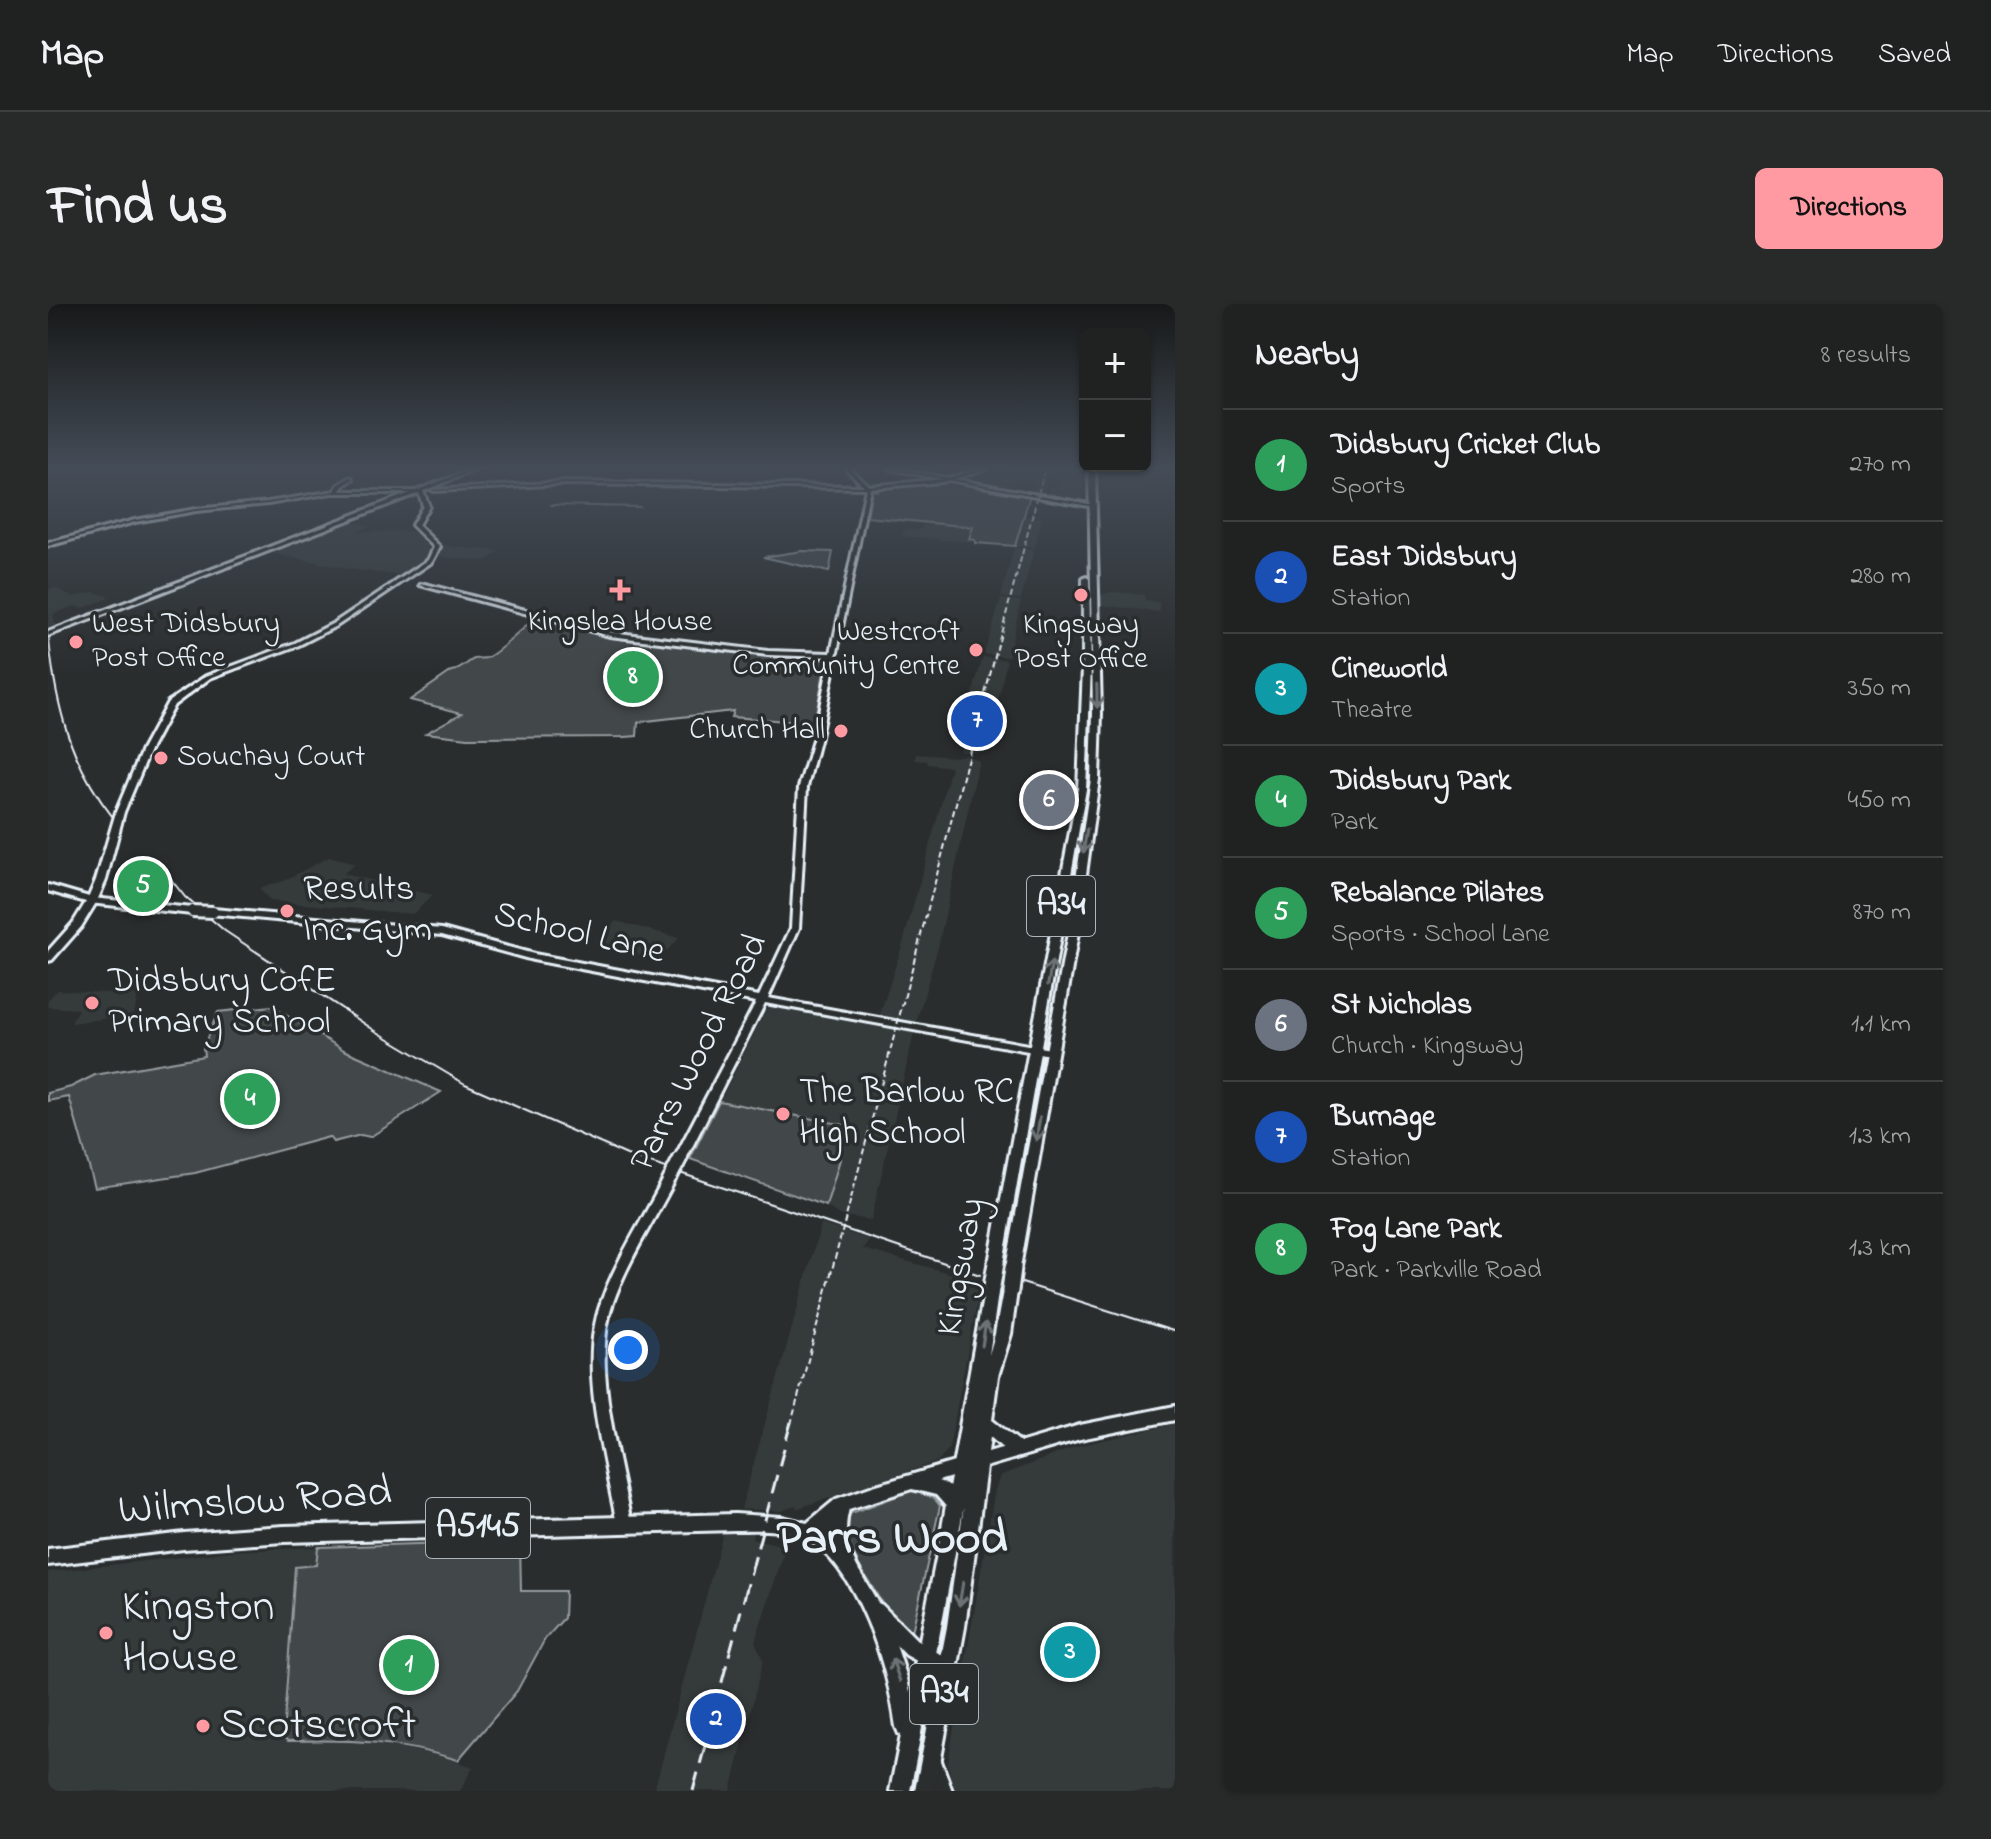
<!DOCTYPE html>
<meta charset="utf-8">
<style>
:root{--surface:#202222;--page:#282a2a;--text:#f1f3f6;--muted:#a2a4a5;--line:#3d3f40;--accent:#ff9aa2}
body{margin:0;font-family:"Indie Flower",sans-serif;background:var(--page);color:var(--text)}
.controls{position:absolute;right:24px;top:24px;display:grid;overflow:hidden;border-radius:12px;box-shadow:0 2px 6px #0004}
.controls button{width:72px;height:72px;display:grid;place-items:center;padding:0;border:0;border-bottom:2px solid var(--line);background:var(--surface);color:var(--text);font:40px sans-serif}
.you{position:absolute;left:580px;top:1046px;width:28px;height:28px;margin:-20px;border:6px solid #fff;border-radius:50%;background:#1a73e8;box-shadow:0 0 0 12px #1a73e833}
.badge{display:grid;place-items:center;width:52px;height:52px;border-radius:50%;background:var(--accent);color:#fff;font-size:26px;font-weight:700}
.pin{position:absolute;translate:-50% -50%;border:4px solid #fff;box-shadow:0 2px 8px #0006}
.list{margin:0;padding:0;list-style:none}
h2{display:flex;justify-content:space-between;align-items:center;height:104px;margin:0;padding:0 32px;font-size:34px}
h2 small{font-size:26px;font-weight:400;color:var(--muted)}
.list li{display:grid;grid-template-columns:52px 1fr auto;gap:24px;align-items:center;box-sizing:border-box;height:112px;padding:0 32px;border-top:2px solid var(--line)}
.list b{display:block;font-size:30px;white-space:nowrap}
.list p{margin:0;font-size:26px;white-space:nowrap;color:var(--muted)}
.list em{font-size:26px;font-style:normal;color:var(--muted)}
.map{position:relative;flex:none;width:1127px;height:1487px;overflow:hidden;border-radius:12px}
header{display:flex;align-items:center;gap:48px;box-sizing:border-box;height:112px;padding:0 40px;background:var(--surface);border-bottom:2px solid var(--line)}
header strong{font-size:38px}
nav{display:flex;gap:44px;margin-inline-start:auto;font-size:28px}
.intro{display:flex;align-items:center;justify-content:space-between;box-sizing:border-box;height:192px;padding:0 48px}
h1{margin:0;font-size:56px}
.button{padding:20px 36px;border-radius:12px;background:var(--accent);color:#111;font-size:28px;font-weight:700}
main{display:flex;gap:48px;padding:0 48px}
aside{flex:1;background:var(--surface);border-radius:12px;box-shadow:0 2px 6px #0004}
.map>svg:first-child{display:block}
.built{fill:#363a3b}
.green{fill:#424648;stroke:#959ca0;stroke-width:2}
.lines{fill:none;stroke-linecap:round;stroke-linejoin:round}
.stream{stroke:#989fa3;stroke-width:2}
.tertiary-casing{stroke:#e8f1f8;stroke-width:6}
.secondary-casing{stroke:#e8f1f8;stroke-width:6}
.primary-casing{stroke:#e8f1f8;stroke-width:6}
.trunk-casing{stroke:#e8f1f8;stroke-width:6}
.tertiary{fill:#2a2d2e;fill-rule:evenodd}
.secondary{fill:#2a2d2e;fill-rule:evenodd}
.primary{fill:#2a2d2e;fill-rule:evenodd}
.trunk{fill:#2a2d2e;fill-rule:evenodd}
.tram{stroke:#e8f1f8;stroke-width:2}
.rail-far1{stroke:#e8f1f8;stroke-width:2;stroke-dasharray:6 3;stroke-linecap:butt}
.rail{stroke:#e8f1f8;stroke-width:3;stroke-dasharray:19 9;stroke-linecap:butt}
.tertiary-bridge-far1-casing{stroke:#e8f1f8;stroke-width:16;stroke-linecap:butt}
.tertiary-bridge-casing{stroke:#e8f1f8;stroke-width:18;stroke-linecap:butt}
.trunk-bridge-casing{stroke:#e8f1f8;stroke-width:21;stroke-linecap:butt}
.tertiary-bridge-far1{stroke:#2a2d2e;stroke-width:10}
.tertiary-bridge{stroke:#2a2d2e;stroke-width:12}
.trunk-bridge{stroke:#2a2d2e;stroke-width:15}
.oneway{stroke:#6c7275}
.poi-dot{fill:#ff9aa2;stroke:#2a2d2e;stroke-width:3}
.labels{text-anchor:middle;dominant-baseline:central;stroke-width:7;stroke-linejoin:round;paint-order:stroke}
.far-poi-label{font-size:30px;fill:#e8f1f8;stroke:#2a2d2e}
.shield{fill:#2a2d2e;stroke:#afb6bb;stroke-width:2}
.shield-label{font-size:34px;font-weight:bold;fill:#e8f1f8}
.poi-label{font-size:36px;fill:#e8f1f8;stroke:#2a2d2e;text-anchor:start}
.street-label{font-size:36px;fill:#e8f1f8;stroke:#2a2d2e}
.near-street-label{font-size:44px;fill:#e8f1f8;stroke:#2a2d2e}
.near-poi-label{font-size:44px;fill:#e8f1f8;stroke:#2a2d2e;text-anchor:start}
.near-quarter-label{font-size:48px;font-weight:bold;fill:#e8f1f8;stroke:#2a2d2e}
</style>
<header>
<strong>Map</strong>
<nav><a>Map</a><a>Directions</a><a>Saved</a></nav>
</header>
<div class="intro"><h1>Find us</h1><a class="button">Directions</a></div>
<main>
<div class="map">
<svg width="1127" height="1487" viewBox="0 0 1127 1487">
<rect width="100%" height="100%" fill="#2a2d2e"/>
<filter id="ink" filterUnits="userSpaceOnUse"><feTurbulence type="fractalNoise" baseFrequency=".0125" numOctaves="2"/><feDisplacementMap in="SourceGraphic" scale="16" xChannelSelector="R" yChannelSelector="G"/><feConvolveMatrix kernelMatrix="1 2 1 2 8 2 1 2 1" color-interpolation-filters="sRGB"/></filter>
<g filter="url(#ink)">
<path class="built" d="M 958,164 L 1035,164 L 1034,198 L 1000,193 L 1002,183 L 1011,180 L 1011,175 L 1002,174 L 997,180 L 997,190 L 993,191 L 979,188 L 985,185 L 986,177 L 975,175 L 953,183 L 921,176 Z
M 975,213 L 994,213 L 987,244 L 854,232 L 858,225 L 873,226 L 876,218 L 971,226 Z
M 297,217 L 323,222 L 309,228 L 363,227 L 378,238 L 383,249 L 376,258 L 355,272 L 301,265 L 217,248 Z
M 394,241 L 407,243 L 451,247 L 438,257 L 392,253 Z
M 966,244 L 986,246 L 973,295 L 953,293 Z
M 7,284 L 26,293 L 45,288 L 63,293 L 35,304 L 26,302 L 5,310 L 8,323 L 0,324 L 0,286 Z
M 1064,288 L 1096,291 L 1097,297 L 1111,298 L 1112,308 L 1052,301 L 1052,291 Z
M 953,295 L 973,297 L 960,353 L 936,350 Z
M 935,353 L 959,356 L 950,397 L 923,394 Z
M 922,398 L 949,401 L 937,448 L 912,448 Z
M 868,450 L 906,453 L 917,451 L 931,457 L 890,643 L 868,719 L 831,713 L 855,639 L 903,463 L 880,460 L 879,457 L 867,456 Z
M 281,553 L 307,560 L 295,570 L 385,591 L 365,610 L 222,597 L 211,584 L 235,577 Z
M 568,617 L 631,634 L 610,656 L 546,638 Z
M 9,686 L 90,691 L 86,711 L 23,719 L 30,705 L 0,703 L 0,696 Z
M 719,704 L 730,704 L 866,729 L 823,916 L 791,911 L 778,902 L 643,855 Z
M 773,920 L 822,936 L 815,945 L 933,978 L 901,1144 L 891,1157 L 748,1205 L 749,1201 L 734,1207 L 693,1205 Z
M 1127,1120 L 1127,1487 L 906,1487 L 900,1459 L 947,1186 L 952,1172 L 1029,1142 Z
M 706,1226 L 704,1234 L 738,1243 L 707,1337 L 715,1356 L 683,1487 L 606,1487 L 675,1229 Z
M 270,1243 L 268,1261 L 247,1264 L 235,1433 L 335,1437 L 365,1442 L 425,1463 L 412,1487 L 0,1487 L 0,1268 L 185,1247 Z"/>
<path class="green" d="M 907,175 L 982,191 L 967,242 L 927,239 L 927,236 L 921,235 L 925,223 L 819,213 L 824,187 L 831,187 L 825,184 Z
M 754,247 L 785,248 L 781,268 L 715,253 Z
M 488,313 L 578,334 L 720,350 L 779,353 L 766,419 L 683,413 L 685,407 L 590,418 L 589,432 L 577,433 L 420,434 L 378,429 L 414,409 L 362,396 L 404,367 C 414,366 417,359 426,355 C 430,354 434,355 438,354 C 449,350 478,322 488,313 Z
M 223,702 L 296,746 L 393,788 L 322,833 L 313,831 L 285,838 L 281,833 L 147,869 L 47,884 L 21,793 L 0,797 L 0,789 L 23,783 L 47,771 L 156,752 L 155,743 L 170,708 Z
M 671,797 L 802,822 L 778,902 L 642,855 Z
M 865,1186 L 886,1194 L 892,1202 L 864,1328 L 837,1304 L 793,1232 L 798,1211 Z
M 472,1237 L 473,1287 L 517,1287 L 516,1314 L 497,1335 L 469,1387 L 410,1456 C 348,1437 305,1435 240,1437 L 235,1433 L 247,1263 L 268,1261 L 270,1243 Z"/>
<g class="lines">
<path class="stream" d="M 503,201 L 592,203"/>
<g class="tertiary-casing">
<path id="tertiary" d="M 797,164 L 801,164 L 821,182 L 895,175 L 842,165 L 840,164 L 900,174 L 940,164 L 906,175 L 990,191 L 988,192 L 901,176 L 893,178 L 822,184 L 772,433 L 759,483 L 751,624 L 720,694 L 1002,745 L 1007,748 L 1006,750 L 1002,751 L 717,699 L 639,853 L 637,856 L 629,856 L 627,853 L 708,698 L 485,656 L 394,631 L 162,610 L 161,608 L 162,606 L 165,605 L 394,625 L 486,650 L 711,692 L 743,624 L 751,483 L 766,433 L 782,353 L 720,351 L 562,332 L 372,281 L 377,280 L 562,328 L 720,347 L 783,349 L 818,184 L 517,180 L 386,187 L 384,186 L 517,178 L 816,182 Z
M 303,173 L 305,175 L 294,183 L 292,187 L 373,187 L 375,188 L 373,189 L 283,189 L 220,200 L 148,207 L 87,218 L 0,242 L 0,239 L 87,216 L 148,205 L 220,198 L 287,187 L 290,181 Z
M 992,191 L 1046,201 L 1048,202 L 1046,203 L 990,193 Z
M 44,594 L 144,604 L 148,607 L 144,610 L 41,599 L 40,597 Z
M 623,868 L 627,869 L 629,872 C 607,917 568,973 559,1021 C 549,1078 573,1162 583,1220 L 581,1225 L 576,1226 L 571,1225 L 569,1220 C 558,1162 535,1078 547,1021 C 556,973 595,917 617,872 L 619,869 Z"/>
</g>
<g class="secondary-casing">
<path id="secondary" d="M 427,164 L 432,164 L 375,187 L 381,202 L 370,221 L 392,243 L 384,258 L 290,321 L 251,341 L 162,374 L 126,401 L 102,446 L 76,508 L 58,576 L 49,597 L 44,600 L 41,599 L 39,597 L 48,576 L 68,508 L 94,446 L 120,398 L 158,372 L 247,339 L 286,319 L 380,256 L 386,243 L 364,221 L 375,202 L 371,189 L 2,331 L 0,332 L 0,328 Z
M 885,1452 L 892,1454 L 904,1487 L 884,1487 L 876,1461 L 878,1454 Z"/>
</g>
<g class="primary-casing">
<path id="primary" d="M 0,581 L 48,595 L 49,597 L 33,623 L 4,656 L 0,657 L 0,647 L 25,619 L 38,598 L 0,587 Z
M 1127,1102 L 1127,1116 L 1032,1135 L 890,1177 C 902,1180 911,1191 917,1202 L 914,1207 L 908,1209 L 902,1207 L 888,1191 L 864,1185 L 801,1205 C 790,1244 813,1267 830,1299 L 834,1301 L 872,1339 L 907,1358 L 910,1365 L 907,1372 L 900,1374 L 858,1351 L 848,1341 L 859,1374 L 868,1423 L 865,1430 L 858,1433 L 851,1430 L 848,1423 C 841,1366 810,1261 755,1233 C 735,1224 708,1226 687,1226 L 236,1238 L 136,1245 L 0,1261 L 0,1245 L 136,1229 L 236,1222 L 687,1210 L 734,1213 L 759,1219 L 788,1195 L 825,1182 L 1032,1121 Z"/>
</g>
<g class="trunk-casing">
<path id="trunk" d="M 1041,164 L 1047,164 L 1053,409 L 1051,475 L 1030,629 L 972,964 L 970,968 L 965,969 L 960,968 L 958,964 L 1020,629 L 1043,475 L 1045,409 Z
M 1038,273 L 1041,275 L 1043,363 L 1038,485 L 955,959 L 953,963 L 948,964 L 943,963 L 941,959 L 1030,485 L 1035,363 L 1035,275 Z
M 944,977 L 949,978 L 951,982 L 941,1051 L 947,1030 L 955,987 L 957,983 L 962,982 L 967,983 L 969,987 L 963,1030 L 950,1072 L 944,1116 L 976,1141 L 978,1146 L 976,1151 C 963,1155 952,1141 942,1133 L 917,1323 L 887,1487 L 867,1487 L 899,1323 L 916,1201 L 862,1487 L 842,1487 L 892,1235 L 937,982 L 939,978 Z"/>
</g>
<use href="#tertiary" class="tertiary"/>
<use href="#secondary" class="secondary"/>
<use href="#primary" class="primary"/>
<use href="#trunk" class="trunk"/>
<path class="tram" d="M 1,336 C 8,403 22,458 64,512
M 109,558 L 137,593 L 177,627 L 326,726 L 417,780 L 579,851 L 932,971
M 974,979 L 1125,1027"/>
<path class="rail-far1" d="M 743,1120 L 997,164"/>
<path class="rail" d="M 645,1487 L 743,1118"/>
<g class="tertiary-bridge-far1-casing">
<path id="tertiary-bridge-far1" d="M 144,607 L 165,608"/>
</g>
<g class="tertiary-bridge-casing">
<path id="tertiary-bridge" d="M 623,872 L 633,853"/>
</g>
<g class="trunk-bridge-casing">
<path id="trunk-bridge" d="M 944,982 L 948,959
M 962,987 L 965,964"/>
</g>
<use href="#tertiary-bridge-far1" class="tertiary-bridge-far1"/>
<use href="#tertiary-bridge" class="tertiary-bridge"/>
<use href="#trunk-bridge" class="trunk-bridge"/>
</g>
<defs><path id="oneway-shaft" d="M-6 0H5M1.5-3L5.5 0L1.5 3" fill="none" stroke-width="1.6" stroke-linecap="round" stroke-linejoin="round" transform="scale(2)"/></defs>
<g class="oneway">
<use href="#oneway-shaft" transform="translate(1049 392) rotate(89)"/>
<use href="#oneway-shaft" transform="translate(1037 537) rotate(99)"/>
<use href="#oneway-shaft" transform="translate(1002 669) rotate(-80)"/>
<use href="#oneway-shaft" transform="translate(990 825) rotate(99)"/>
<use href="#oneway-shaft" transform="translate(936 1030) rotate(-81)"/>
<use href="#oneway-shaft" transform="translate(913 1290) rotate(99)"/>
<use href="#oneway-shaft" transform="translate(848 1366) rotate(-109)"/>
</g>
</g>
<linearGradient id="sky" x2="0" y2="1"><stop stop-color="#171919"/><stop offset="0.44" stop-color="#444c57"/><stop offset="1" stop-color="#444c57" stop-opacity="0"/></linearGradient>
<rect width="1127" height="372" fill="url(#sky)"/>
<g class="poi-dot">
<path d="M568 274h8v8h8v8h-8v8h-8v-8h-8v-8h8z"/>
<circle cx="1033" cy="291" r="8"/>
<circle cx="28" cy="338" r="8"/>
<circle cx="928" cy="346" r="8"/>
<circle cx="793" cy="427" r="8"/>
<circle cx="113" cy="454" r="8"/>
<circle cx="239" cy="607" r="8"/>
<circle cx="44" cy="699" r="8"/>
<circle cx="735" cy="810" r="8"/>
<circle cx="58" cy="1329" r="8"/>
<circle cx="155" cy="1422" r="8"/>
</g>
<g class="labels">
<g class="far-poi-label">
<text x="572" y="319">Kingslea House</text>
<text x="44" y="321" text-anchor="start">West Didsbury<tspan x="44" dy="34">Post Office</tspan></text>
<text x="1033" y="322">Kingsway<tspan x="1033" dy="34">Post Office</tspan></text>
<text x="912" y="329" text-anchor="end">Westcroft<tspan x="912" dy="34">Community Centre</tspan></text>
<text x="777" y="427" text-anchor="end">Church Hall</text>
<text x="129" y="454" text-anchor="start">Souchay Court</text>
</g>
<g class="shield">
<rect x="979" y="572" width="68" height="60" rx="6"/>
<rect x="378" y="1194" width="104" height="60" rx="6"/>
<rect x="862" y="1360" width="68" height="60" rx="6"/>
</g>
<g class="shield-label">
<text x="1013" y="602">A34</text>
<text x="430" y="1224">A5145</text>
<text x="896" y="1390">A34</text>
</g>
<g class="poi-label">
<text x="255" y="586">Results<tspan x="255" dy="41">Inc. Gym</tspan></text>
<text x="60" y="678">Didsbury CofE<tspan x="60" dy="41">Primary School</tspan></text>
<text x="751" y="789">The Barlow RC<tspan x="751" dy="41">High School</tspan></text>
</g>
<g class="street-label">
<text transform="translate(531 630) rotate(13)">School Lane</text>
<text transform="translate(652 749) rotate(-63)">Parrs Wood Road</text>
<text transform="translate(914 963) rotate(-80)">Kingsway</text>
</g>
<g class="near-street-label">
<text transform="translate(207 1198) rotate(-4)">Wilmslow Road</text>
</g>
<g class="near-poi-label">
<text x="74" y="1304">Kingston<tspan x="74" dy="51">House</tspan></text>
<text x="171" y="1422">Scotscroft</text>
</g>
<g class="near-quarter-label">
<text x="844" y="1236">Parrs Wood</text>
</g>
</g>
</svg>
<div class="controls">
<button>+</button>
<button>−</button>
</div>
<div class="you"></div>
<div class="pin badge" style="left:361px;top:1361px;background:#2e9e5b">1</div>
<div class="pin badge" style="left:668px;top:1415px;background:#1a4fb4">2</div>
<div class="pin badge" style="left:1022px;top:1348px;background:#0f9aa8">3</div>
<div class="pin badge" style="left:202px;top:795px;background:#2e9e5b">4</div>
<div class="pin badge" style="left:95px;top:582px;background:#2e9e5b">5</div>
<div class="pin badge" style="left:1001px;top:496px;background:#6b7280">6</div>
<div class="pin badge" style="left:929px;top:417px;background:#1a4fb4">7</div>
<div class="pin badge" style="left:585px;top:373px;background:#2e9e5b">8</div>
</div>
<aside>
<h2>Nearby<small>8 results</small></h2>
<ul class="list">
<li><span class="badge" style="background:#2e9e5b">1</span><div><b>Didsbury Cricket Club</b><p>Sports</p></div><em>270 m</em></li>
<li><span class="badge" style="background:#1a4fb4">2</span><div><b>East Didsbury</b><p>Station</p></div><em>280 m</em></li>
<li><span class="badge" style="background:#0f9aa8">3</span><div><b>Cineworld</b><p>Theatre</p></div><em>350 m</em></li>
<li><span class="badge" style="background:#2e9e5b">4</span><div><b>Didsbury Park</b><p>Park</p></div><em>450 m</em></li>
<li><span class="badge" style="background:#2e9e5b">5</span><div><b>Rebalance Pilates</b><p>Sports · School Lane</p></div><em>870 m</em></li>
<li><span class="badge" style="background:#6b7280">6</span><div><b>St Nicholas</b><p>Church · Kingsway</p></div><em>1.1 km</em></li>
<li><span class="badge" style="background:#1a4fb4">7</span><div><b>Burnage</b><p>Station</p></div><em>1.3 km</em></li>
<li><span class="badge" style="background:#2e9e5b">8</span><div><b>Fog Lane Park</b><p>Park · Parkville Road</p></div><em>1.3 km</em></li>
</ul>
</aside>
</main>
